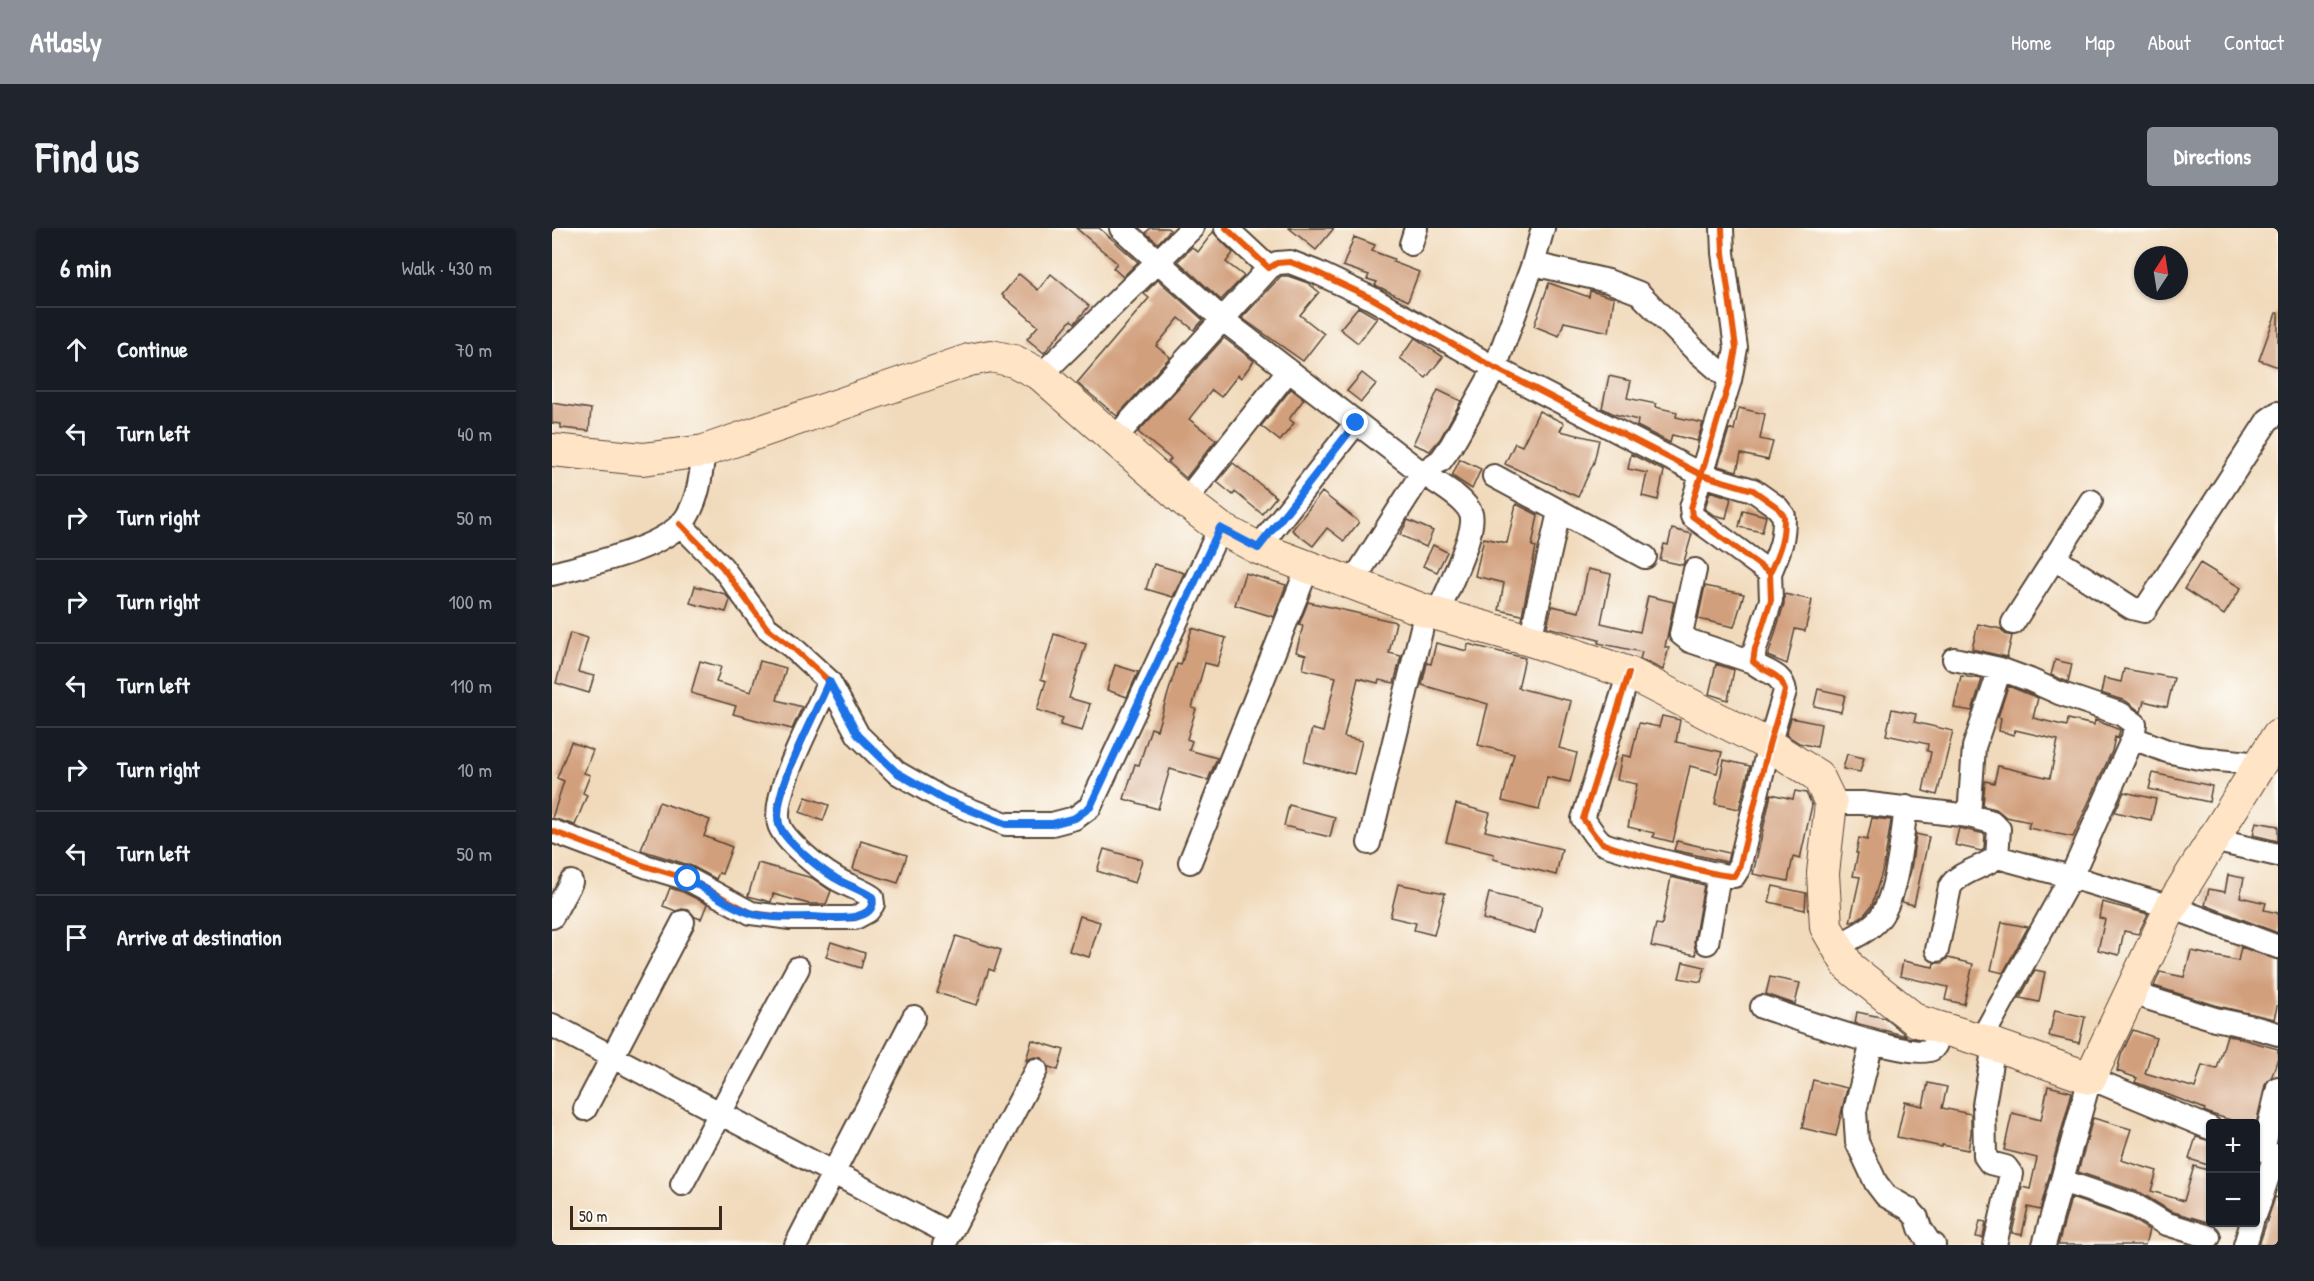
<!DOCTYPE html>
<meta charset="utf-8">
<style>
:root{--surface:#171b24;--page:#20242c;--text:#f1f3f6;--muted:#9ea1a6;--line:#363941;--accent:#8c9099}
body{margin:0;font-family:"Patrick Hand",sans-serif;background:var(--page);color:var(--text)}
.controls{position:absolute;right:18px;bottom:18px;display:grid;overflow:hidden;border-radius:6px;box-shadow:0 2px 4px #0004}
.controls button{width:54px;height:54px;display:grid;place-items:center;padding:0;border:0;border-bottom:2px solid var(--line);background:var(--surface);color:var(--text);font:30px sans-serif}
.compass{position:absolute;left:1582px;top:18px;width:54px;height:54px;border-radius:50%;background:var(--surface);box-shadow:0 2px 4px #0004;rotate:12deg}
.scale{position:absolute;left:18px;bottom:15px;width:152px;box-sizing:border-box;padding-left:6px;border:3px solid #3b2a1e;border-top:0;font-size:16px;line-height:21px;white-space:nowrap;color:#3b2a1e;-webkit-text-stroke:4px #fdfcf7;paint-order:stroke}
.stop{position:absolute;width:18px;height:18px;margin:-14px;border:4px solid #1a73e8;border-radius:50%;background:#fff}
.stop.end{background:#1a73e8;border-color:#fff;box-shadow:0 2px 6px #0008}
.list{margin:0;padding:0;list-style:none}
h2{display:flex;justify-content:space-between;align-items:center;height:78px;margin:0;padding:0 24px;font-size:26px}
h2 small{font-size:20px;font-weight:400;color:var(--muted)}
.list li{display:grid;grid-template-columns:39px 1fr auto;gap:18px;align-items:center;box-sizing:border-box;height:84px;padding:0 24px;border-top:2px solid var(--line)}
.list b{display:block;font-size:22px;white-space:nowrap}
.list em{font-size:20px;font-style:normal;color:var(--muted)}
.icon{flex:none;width:33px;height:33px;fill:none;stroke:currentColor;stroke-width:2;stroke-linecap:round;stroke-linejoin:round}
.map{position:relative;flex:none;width:1726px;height:1017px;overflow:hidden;border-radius:6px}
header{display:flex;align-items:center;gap:36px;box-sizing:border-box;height:84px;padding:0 30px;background:var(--accent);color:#fff}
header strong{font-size:28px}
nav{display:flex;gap:33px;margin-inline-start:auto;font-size:21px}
.intro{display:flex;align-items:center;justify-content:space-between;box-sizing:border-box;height:144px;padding:0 36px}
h1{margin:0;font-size:42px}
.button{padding:15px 27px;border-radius:6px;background:var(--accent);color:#fff;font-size:21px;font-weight:700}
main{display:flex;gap:36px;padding:0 36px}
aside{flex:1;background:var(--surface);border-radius:6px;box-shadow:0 2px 4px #0004}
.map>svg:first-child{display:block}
.building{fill:#d19f7c}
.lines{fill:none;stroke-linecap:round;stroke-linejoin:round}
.minor-casing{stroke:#564436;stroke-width:26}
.secondary-casing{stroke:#564436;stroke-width:34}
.minor{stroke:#fff;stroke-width:22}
.secondary{stroke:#ffe4c6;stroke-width:32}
.cycleway-casing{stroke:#fdfcf7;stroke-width:10}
.cycleway{stroke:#e8590c;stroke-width:6}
.route{stroke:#1a73e8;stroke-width:8}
</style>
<header>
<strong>Atlasly</strong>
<nav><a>Home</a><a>Map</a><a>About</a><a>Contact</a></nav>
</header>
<div class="intro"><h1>Find us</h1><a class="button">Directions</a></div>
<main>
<aside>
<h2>6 min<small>Walk · 430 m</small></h2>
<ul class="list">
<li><svg class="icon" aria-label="ahead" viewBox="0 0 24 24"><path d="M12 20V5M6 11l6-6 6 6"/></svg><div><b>Continue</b></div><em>70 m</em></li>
<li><svg class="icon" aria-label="left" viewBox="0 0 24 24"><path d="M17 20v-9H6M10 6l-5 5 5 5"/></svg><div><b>Turn left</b></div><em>40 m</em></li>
<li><svg class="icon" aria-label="right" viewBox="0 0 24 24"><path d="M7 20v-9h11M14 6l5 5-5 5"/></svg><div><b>Turn right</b></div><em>50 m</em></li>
<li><svg class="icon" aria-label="right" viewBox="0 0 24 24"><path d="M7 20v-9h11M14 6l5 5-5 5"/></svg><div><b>Turn right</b></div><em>100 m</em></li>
<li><svg class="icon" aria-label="left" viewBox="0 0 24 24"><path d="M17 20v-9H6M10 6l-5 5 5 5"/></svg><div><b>Turn left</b></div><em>110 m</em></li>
<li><svg class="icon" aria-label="right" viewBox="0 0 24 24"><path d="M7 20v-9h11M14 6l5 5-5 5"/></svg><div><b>Turn right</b></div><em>10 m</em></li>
<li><svg class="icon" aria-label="left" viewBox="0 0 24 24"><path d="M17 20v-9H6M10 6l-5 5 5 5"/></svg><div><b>Turn left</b></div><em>50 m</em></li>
<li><svg class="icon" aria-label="arrive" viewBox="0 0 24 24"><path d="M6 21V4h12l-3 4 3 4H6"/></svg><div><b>Arrive at destination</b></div></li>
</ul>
</aside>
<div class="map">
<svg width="1726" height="1017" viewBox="0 0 1726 1017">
<rect width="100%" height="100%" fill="#fdfcf7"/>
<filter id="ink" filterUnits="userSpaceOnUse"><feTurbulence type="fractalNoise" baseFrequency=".0167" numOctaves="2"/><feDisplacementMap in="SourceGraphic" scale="12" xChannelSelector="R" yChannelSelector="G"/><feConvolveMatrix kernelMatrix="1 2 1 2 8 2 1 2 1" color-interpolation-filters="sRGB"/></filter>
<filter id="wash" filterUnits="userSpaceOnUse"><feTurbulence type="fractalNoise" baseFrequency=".008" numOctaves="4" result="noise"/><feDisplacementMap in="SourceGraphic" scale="24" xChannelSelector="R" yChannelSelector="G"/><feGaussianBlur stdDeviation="1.35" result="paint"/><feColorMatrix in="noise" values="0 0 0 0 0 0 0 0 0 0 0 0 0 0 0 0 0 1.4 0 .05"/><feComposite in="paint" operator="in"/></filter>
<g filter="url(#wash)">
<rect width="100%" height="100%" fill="#f1dabb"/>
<g id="blocks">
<path class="building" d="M 524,0 L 547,0 L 586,34 L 571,49 L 561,40 L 565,35 Z
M 598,0 L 615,0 L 618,2 L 606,15 L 594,5 Z
M 737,0 L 782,0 L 764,22 Z
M 661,4 L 681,25 L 674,34 L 692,48 L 669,72 L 626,33 L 640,19 L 646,24 Z
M 802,9 L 823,17 L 820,23 L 842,31 L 841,34 L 867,44 L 856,73 L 823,57 L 825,54 L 815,51 L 817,47 L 791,38 Z
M 467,46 L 486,62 L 499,46 L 537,78 L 523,95 L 519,92 L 492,125 L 475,111 L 486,98 L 450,67 Z
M 729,48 L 736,48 L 756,55 L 767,64 L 748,87 L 772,106 L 751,133 L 690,90 Z
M 606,52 L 651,92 L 642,102 L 627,90 L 604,118 L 618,129 L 565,188 L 525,155 L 597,70 L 592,66 Z
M 997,55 L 1037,69 L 1038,63 L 1062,70 L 1057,104 L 1012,94 L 1007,108 L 982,98 Z
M 806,79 L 825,90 L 806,115 L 788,101 Z
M 1724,85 L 1726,85 L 1726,139 L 1707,132 Z
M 672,110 L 702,133 L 689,150 L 686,147 L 669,169 L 660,162 L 637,191 L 664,212 L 634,250 L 616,234 L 619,231 L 586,204 Z
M 863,110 L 891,129 L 874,150 L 848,130 Z
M 810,145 L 824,156 L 809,174 L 795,163 Z
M 1057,148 L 1079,153 L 1075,170 L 1104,176 L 1103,179 L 1125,184 L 1124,189 L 1151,195 L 1145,213 L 1120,207 L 1118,215 L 1085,198 L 1086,192 L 1062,186 L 1050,180 Z
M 739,161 L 752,171 L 737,191 L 742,195 L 728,213 L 709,198 Z
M 886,162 L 909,173 L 888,211 L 878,223 L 861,216 Z
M 0,175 L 39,181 L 37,203 L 9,200 L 9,196 L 0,195 Z
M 1187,180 L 1213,186 L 1208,211 L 1221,214 L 1216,232 L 1189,226 L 1185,243 L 1166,238 L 1177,201 L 1182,202 Z
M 987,183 L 1012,195 L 1008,203 L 1047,212 L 1042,234 L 1026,269 L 953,236 L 963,215 L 970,218 Z
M 1079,226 L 1112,243 L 1106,272 L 1090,268 L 1095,245 L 1076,241 Z
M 908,231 L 929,241 L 920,261 L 900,248 Z
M 681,235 L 724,269 L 710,286 L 683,264 L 681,267 L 665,254 Z
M 1158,263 L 1179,270 L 1174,290 L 1162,287 L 1153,281 Z
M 770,264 L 807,294 L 792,313 L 775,300 L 761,318 L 740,302 Z
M 964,276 L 986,287 L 980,318 L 984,319 L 970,387 L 947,382 L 952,355 L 923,348 L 932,310 L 955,315 Z
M 1191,282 L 1214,288 L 1210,304 L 1187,299 Z
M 856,292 L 881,303 L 874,319 L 848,307 Z
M 1120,301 L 1140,306 L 1131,337 L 1108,332 L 1112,316 L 1116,317 Z
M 881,317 L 895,324 L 885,344 L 871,338 Z
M 1648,335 L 1689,360 L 1672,387 L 1632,361 Z
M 602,336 L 632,345 L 621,369 L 594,361 Z
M 1036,341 L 1059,346 L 1049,395 L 1088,404 L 1096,368 L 1122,374 L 1113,419 L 1117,419 L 1111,442 L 1088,431 L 1090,424 L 1046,415 L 1047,412 L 995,399 L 1000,378 L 1027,384 Z
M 693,345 L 734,357 L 722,389 L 683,377 Z
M 143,358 L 173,366 L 178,372 L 174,384 L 138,375 Z
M 1153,358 L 1192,366 L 1182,399 L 1146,391 Z
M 1232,366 L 1260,372 L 1253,403 L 1243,401 L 1235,436 L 1216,428 L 1232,376 Z
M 756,374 L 844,394 L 837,425 L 849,428 L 842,455 L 827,452 L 826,455 L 806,450 L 792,509 L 810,513 L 802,546 L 752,534 L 760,501 L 771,504 L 784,449 L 751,441 L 754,427 L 744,424 L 751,398 L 747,397 Z
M 1426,396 L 1449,401 L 1453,406 L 1460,408 L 1455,429 L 1420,421 Z
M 640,400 L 674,410 L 665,438 L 653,435 L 640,480 L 644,481 L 635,511 L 640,513 L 637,522 L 665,530 L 656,552 L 618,541 L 606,581 L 572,571 L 583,536 L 587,537 L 599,500 L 605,502 L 625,436 L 629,437 Z
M 18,405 L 36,410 L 26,444 L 42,448 L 37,465 L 4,455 Z
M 502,406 L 534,416 L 517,470 L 538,476 L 530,503 L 508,497 L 511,490 L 485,482 L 494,453 L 489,451 Z
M 884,415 L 915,423 L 916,416 L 973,430 L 966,460 L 1019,473 L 1007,520 L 1025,525 L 1018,554 L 995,549 L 987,582 L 950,573 L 962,526 L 926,517 L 936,476 L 870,457 L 875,435 L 879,436 Z
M 1503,432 L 1520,436 L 1516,454 L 1499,447 Z
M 148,433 L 169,439 L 164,454 L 199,464 L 208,433 L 234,440 L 225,472 L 250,479 L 240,501 L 181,486 L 184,478 L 139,465 Z
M 1164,436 L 1182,442 L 1176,472 L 1157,466 Z
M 563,437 L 586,444 L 575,469 L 555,462 Z
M 1572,441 L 1622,450 L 1615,479 L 1592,473 L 1589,484 L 1574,473 L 1549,465 L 1552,450 L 1569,454 Z
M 1409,448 L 1430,451 L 1420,483 L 1402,480 Z
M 1456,458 L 1486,470 L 1481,490 L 1515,498 L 1516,491 L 1542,497 L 1543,492 L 1568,502 L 1566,510 L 1563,509 L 1560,523 L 1521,609 L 1476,600 L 1478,594 L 1454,589 L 1444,581 L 1431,578 L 1433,553 L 1442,555 L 1446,538 L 1498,550 L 1506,512 L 1463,502 L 1462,507 L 1447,503 L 1449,490 L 1446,489 Z
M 1266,461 L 1293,467 L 1289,484 L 1262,478 Z
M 1340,481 L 1364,486 L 1362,494 L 1401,503 L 1385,567 L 1371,563 L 1379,524 L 1375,523 L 1376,516 L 1334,507 Z
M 1110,488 L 1128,492 L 1124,514 L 1170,524 L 1165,545 L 1138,538 L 1121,614 L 1101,609 L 1102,605 L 1076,599 L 1085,556 L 1065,552 L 1070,527 L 1079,529 L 1087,495 L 1107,499 Z
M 1239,490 L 1269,496 L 1265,519 L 1247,515 L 1234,507 Z
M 19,514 L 41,522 L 32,545 L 38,547 L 31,565 L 35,567 L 23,597 L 0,590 L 12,553 L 5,550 Z
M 1295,526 L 1312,530 L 1308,544 L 1291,541 Z
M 1172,532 L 1198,538 L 1187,581 L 1163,576 Z
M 1601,545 L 1660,558 L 1657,574 L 1597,561 Z
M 1243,563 L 1254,565 L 1260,577 L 1248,631 L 1241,629 L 1236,653 L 1201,646 L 1219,566 L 1241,571 Z
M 1572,564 L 1604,571 L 1599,592 L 1563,584 Z
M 254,569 L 277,577 L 271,593 L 248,584 Z
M 107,574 L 158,592 L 152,608 L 180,619 L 170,646 L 167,645 L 164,651 L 140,638 L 89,622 Z
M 904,576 L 938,585 L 933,603 L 1010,621 L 1004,647 L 941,631 L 942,626 L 894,614 Z
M 737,577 L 783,589 L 778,609 L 732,598 Z
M 1320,590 L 1339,592 L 1332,637 L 1320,677 L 1312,687 L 1301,694 L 1298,694 L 1308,649 L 1301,648 L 1306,625 L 1304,625 L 1307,610 L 1315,612 Z
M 1704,594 L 1726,598 L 1726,613 L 1701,607 Z
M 1407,600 L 1433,606 L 1432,621 L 1429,623 L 1403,617 Z
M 1364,606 L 1377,609 L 1362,677 L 1350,674 L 1359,642 Z
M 309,613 L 355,627 L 346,655 L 301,641 Z
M 1125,613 L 1177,625 L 1175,634 L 1122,622 Z
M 552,621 L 590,632 L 583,655 L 545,643 Z
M 206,635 L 260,650 L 279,663 L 274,676 L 257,676 L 221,666 L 219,674 L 196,668 Z
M 1676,647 L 1692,650 L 1688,669 L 1714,675 L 1712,682 L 1726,685 L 1726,705 L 1653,677 L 1657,661 L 1673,664 Z
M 1119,649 L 1152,657 L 1142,713 L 1144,727 L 1099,718 L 1104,696 L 1110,697 Z
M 846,656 L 893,665 L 882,707 L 862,702 L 864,695 L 838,689 Z
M 1221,658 L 1254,665 L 1253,682 L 1217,674 Z
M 118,660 L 131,664 L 155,676 L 149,691 L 143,689 L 137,682 L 130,681 L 124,683 L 111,678 Z
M 937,665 L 990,678 L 983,705 L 931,691 Z
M 1550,674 L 1596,686 L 1586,706 L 1572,703 L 1567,727 L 1546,722 L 1553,691 L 1547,690 Z
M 528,688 L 548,694 L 537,729 L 517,723 Z
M 1450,694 L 1476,699 L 1451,745 L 1439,742 Z
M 404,708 L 449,722 L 442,743 L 437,741 L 425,777 L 385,765 Z
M 279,714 L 313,725 L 309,740 L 274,729 Z
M 1689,719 L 1726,732 L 1726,775 L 1722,791 L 1666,778 L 1602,758 L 1608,744 L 1632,749 L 1639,723 L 1686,733 Z
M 1396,730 L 1421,736 L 1412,776 L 1393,772 L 1396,759 L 1348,748 L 1351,733 L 1381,739 L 1382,735 L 1390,735 Z
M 1131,734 L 1153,739 L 1149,754 L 1127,750 Z
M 1483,742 L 1493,744 L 1487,774 L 1468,770 Z
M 1218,749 L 1248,755 L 1243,776 L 1214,766 Z
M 1503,782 L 1533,789 L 1527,815 L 1497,808 Z
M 1305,784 L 1333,790 L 1355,808 L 1303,795 Z
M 1581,802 L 1604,810 L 1593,845 L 1643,860 L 1650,837 L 1665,841 L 1675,807 L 1726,821 L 1726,830 L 1720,848 L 1713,857 L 1704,896 L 1692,896 L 1659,886 L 1652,883 L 1653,881 L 1583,854 L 1585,850 L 1565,843 L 1569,827 Z
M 480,812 L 512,822 L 506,842 L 497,839 L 490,830 L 483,829 L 474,832 Z
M 1261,852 L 1295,860 L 1284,908 L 1250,900 Z
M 1376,855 L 1395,859 L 1390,880 L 1419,886 L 1419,905 L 1416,922 L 1390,917 L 1390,919 L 1345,909 L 1353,874 L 1371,878 Z
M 1496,858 L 1520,864 L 1488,982 L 1476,979 L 1470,1007 L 1460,1005 L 1470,959 L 1478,961 L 1485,930 L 1452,922 L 1460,885 L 1489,892 Z
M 1541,890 L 1579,901 L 1569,932 L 1605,943 L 1599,963 L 1632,973 L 1642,938 L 1659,943 L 1659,995 L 1618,983 L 1589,965 L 1526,944 Z
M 1644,909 L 1659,913 L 1659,927 L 1656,937 L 1637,931 Z
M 1723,969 L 1726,970 L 1726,1017 L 1707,1017 Z
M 1519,970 L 1578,990 L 1597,1002 L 1593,1017 L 1506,1017 Z
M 1428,993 L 1434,994 L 1431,1010 L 1424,1009 Z"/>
</g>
</g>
<g filter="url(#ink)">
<use href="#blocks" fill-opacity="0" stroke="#564436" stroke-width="1.5"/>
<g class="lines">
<g class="minor-casing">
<path id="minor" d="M 569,0 L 670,91 L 870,245 C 883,254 914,270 919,286 C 925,302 893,368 885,386
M 674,0 L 717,40 L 725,35 L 738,34 L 764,44 L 819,70 L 943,140 L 1150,247 L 1201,262 L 1225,279 L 1232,288 C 1232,314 1228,321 1218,345
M 859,16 L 864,0
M 981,36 L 1056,53 L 1087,65 L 1142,121 L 1178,152
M 489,147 L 640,0
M 561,212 L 717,40
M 942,248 L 1093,329
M 633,273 L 736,143
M 706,320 L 804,195
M 1502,330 L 1580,380 L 1592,383 L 1716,192 L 1726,185
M 1143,342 L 1129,406 L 1138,413 L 1201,434
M 0,346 C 36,336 113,321 134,290 C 147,270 149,246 152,223
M 800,355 L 870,245 L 889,232 L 899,218 L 943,140 L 981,36 L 991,0
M 1461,395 L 1539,273
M 978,412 L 1007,284
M 1402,431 L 1448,441 L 1478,452 L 1507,465 L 1569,486 L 1583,496 L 1581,510 L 1519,649 L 1429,812
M 1077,445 L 1031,591 C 1037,598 1044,612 1052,616 C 1067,622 1171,650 1182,648 L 1187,640 L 1217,517 L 1233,463 C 1230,444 1212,445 1201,434 L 1203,421 L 1219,372 L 1218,345 L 1140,288 L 1139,280 L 1178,152 L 1184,120 L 1171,25 L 1170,0
M 277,453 L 306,507 L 344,544 L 391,571 L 454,596 L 500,596 L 523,590 L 538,579 L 668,300
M 1581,510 L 1615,523 L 1647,530 L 1708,536
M 1279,575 L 1310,575 L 1417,588
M 0,603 L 96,639 L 136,651 L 199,685 L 238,690 L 303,690 L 316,683 L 321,676 L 320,669 C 308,661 294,657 283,650 C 268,641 231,612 227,596 C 219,563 264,486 277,453 L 239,418 L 215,400 L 170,339 L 128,296
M 1661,612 L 1726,627
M 817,615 L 874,383
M 1445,629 L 1447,601 L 1440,594 L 1417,588 L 1422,519 L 1448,441
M 638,634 L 756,339
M 0,689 L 19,654
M 1155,715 L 1167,647
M 1285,718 C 1298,711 1315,704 1325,693 C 1345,673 1350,608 1354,579
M 1385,722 L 1398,659 C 1406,644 1431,640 1445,629 L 1519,649 L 1619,679 L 1726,719
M 1579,765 L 1663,791 L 1701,799 L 1726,806
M 1210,779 C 1235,787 1362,833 1380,821 C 1386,817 1386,806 1387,799
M 0,797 L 398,1006
M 1320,814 L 1303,883 L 1305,914 L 1324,955 L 1334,968 L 1357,981 L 1365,990 L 1368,1000 L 1377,1014 L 1382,1017
M 1442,817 L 1432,877 L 1433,928 L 1438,935 L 1454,939 L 1459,946 L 1443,1017
M 33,881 L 131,694
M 1711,922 L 1726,860
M 1510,953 L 1584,978 L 1612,995 L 1657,1009
M 130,956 L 246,740
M 1704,985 L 1723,927
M 244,1017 L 362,789
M 392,1017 L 484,842
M 1492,1017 L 1538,850 L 1658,900
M 1693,1017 L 1700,994"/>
</g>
<g class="secondary-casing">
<path id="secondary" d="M 0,222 L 91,231 L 152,223 L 417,132 L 439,128 L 462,133 L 489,147 L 633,273 L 668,300 L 706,320 L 874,383 L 978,412 L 1077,445 L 1217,517 L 1266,548 L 1279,575 L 1271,645 L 1274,699 L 1297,739 L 1365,793 L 1429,812 L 1538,850 L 1619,679 L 1726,507"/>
</g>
<use href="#minor" class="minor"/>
<use href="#secondary" class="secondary"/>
<g class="cycleway-casing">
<path id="cycleway" d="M 674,0 L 717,40 L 725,35 L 738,34 L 764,44 L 819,70 L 943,140 L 1150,247 L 1201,262 L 1225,279 L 1232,288 C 1232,314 1228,321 1218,345
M 1077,445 L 1031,591 C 1037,598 1044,612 1052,616 C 1067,622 1171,650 1182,648 L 1187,640 L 1217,517 L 1233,463 C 1230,444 1212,445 1201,434 L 1203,421 L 1219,372 L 1218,345 L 1140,288 L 1139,280 L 1178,152 L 1184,120 L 1171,25 L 1170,0
M 0,603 L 96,639 L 136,651 L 199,685 L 238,690 L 303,690 L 316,683 L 321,676 L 320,669 C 308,661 294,657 283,650 C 268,641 231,612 227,596 C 219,563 264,486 277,453 L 239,418 L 215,400 L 170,339 L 128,296"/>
</g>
<use href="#cycleway" class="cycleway"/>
</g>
</g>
<g class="lines" filter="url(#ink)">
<path class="route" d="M 136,651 C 156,662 176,678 198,685 C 216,691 240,689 259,689 C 273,689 327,697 320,669 C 308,661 294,657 283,650 C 268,641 231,612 227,596 C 219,563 264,486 277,453 L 306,507 L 344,544 L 391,571 L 454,596 L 500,596 L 523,590 L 538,579 L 668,300 L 706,320 L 804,195"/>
</g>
</svg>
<div class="controls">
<button>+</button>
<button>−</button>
</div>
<svg class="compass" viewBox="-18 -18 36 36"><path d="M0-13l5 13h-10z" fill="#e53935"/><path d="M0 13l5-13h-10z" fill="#9ea1a6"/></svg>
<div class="scale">50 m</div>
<div class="stop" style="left:136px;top:651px"></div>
<div class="stop end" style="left:804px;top:195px"></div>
</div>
</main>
